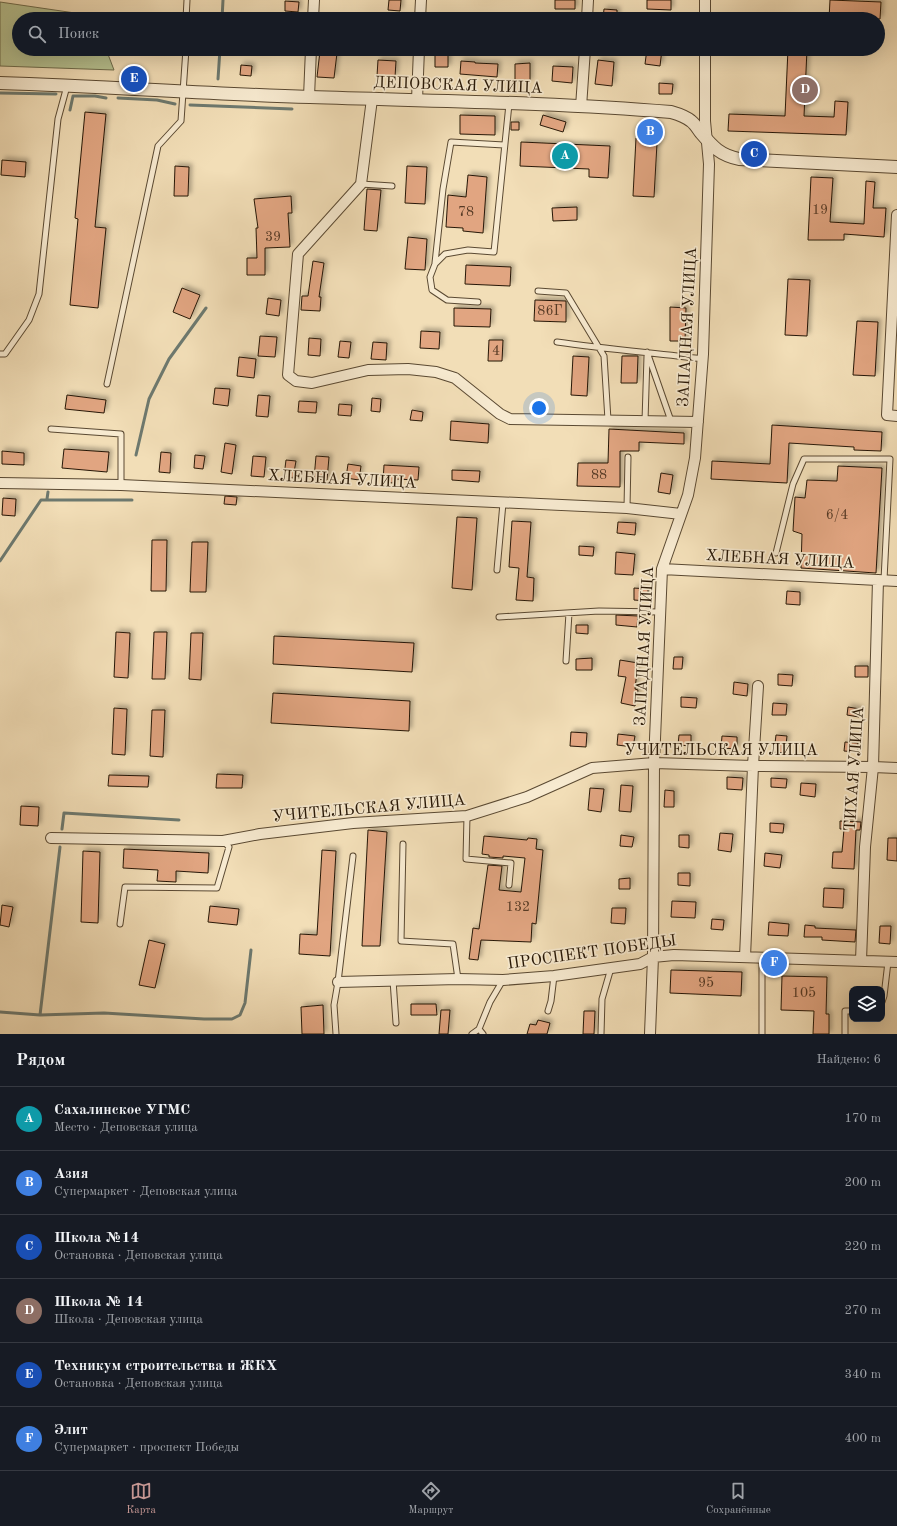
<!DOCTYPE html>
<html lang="ru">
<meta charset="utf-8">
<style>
:root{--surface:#171b24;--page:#20242c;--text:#f1f3f6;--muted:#9ea1a6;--line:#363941;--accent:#c59692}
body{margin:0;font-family:"Old Standard TT",serif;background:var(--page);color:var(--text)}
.controls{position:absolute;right:12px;bottom:12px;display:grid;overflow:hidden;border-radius:8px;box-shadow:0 4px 16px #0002}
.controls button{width:36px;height:36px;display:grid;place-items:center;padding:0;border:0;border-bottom:1px solid var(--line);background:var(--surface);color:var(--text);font:20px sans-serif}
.you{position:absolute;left:539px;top:408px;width:14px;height:14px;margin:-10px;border:3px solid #fff;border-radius:50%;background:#1a73e8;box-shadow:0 0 0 6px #1a73e833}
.badge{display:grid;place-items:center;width:26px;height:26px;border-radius:50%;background:var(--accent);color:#fff;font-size:13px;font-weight:700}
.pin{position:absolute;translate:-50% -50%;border:2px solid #fff;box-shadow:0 1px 4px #0006}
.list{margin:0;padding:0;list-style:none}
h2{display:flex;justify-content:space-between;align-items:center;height:52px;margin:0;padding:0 16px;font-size:17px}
h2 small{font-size:13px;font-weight:400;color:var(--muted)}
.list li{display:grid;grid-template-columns:26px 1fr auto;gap:12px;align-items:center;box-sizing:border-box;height:64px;padding:0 16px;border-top:1px solid var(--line)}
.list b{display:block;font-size:15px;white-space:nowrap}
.list p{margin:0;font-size:13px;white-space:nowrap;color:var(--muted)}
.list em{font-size:13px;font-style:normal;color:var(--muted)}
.icon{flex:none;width:22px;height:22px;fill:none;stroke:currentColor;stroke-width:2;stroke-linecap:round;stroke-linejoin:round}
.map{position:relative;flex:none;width:897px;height:1034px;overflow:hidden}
.search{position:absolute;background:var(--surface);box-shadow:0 4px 16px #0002;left:12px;right:12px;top:12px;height:44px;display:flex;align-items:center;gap:10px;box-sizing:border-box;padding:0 14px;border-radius:22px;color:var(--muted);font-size:15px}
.sheet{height:436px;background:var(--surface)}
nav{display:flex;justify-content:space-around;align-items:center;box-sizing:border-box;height:56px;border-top:1px solid var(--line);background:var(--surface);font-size:11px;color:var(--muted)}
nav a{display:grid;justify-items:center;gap:2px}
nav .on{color:var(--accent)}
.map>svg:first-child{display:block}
.green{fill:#b7c291;stroke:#6f6c4c}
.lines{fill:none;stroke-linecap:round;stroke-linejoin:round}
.stream{stroke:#6d796f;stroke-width:3}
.building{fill:#e1a581;stroke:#271706;filter:url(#shadow)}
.service-casing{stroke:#5a4932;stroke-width:7}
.minor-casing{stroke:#5a4932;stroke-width:12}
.tertiary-casing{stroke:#5a4932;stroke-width:14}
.service{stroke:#f7ead0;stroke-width:5}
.minor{stroke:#f7ead0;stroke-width:10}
.tertiary{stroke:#f7ead0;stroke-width:12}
.labels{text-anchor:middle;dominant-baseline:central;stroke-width:3.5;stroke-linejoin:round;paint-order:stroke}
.number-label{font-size:14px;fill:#563a25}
.street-label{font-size:16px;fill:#271706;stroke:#f7ead0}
</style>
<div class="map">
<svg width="897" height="1034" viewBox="0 0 897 1034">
<defs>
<filter id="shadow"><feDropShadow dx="3" dy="-3" stdDeviation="2" flood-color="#0004"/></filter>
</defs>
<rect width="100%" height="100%" fill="#f2deb7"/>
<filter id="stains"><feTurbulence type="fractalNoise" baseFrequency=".005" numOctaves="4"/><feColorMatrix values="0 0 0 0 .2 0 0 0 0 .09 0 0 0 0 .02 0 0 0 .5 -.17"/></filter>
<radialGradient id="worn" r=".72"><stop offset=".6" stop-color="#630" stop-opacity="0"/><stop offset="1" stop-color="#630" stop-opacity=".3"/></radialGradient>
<path class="green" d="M 0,2 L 75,13 L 80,19 L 19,19 L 19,49 L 106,49 L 114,70 L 0,66 Z"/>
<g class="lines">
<path class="stream" d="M 222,19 L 223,0
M 218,79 L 220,49
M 0,93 L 56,94
M 118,98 L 157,100 L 175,104
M 190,105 L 292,109
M 70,110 L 73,96 L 95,96 L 106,98
M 136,455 L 149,399 L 169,359 L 206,308
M 47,499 L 48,492
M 0,561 L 41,500 L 132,500
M 62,829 L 64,813 L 179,820
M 0,1012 L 40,1015 L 104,1013 L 204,1019 L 232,1019 L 240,1015 L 245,1003 L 251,950
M 40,1015 L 60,847"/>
</g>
<path class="building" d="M 389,0 L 401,0 L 400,11 L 388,10 Z
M 555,0 L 575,0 L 575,9 L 555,9 Z
M 647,0 L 671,0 L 671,10 L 647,9 Z
M 830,0 L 881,2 L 880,19 L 829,19 Z
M 285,1 L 299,2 L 298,12 L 285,11 Z
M 604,9 L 617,10 L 617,19 L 603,19 Z
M 647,49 L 662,49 L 660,66 L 645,64 Z
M 788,49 L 807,49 L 804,116 L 834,117 L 835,101 L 848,102 L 846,135 L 728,131 L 729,114 L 785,116 Z
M 320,51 L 337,53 L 334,78 L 317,77 Z
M 435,54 L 448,55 L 448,67 L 435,67 Z
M 378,60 L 396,61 L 395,77 L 377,76 Z
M 598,60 L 614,62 L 612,86 L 595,84 Z
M 461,61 L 475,62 L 475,63 L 498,64 L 497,77 L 460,74 Z
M 530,63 L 530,82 L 515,82 L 515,64 Z
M 241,65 L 252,66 L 251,76 L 240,75 Z
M 553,66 L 573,67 L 572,83 L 552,81 Z
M 659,83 L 673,84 L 672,94 L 659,94 Z
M 85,112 L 106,114 L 95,227 L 106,228 L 98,308 L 70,305 L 78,219 L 75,218 Z
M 460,115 L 495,116 L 495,135 L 460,134 Z
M 543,115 L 566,122 L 563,132 L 540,125 Z
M 511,122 L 519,122 L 519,130 L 511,130 Z
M 642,124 L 658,125 L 654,197 L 633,196 L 636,138 L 641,139 Z
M 521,142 L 610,146 L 608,178 L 589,177 L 589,169 L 520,166 Z
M 2,160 L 26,162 L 25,177 L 1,175 Z
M 175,166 L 189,167 L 188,196 L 174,196 Z
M 407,166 L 427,167 L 425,204 L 405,203 Z
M 468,175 L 487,177 L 483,233 L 463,231 L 463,228 L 446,227 L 448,195 L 466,197 Z
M 811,177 L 833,178 L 830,222 L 864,224 L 866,181 L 875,182 L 873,208 L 886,208 L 884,237 L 844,234 L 844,240 L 808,240 Z
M 367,189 L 381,190 L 377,231 L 364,230 Z
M 291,196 L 292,213 L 288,213 L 290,247 L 265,248 L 265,275 L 247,275 L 247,258 L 257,258 L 256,228 L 258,228 L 254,199 Z
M 577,207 L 577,220 L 553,221 L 552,208 Z
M 408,237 L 427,239 L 425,270 L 405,269 Z
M 313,261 L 324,263 L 319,297 L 321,297 L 320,311 L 301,310 L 302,296 L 308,296 Z
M 466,265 L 511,267 L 510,286 L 465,284 Z
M 788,279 L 810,280 L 807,336 L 785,335 Z
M 182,288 L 200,295 L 190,319 L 173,312 Z
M 268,298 L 281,300 L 279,316 L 266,314 Z
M 535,300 L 566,301 L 566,322 L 534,321 Z
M 670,307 L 686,308 L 685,341 L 670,341 Z
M 454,308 L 491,309 L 490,327 L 454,326 Z
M 857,321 L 878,322 L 875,376 L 853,375 Z
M 421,331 L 440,332 L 439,349 L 420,348 Z
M 260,336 L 277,337 L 275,357 L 258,356 Z
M 309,338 L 321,339 L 320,356 L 308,355 Z
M 489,340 L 503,340 L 502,361 L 488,361 Z
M 340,341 L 351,342 L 349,358 L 338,357 Z
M 373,342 L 387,343 L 386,360 L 371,359 Z
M 573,356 L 589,357 L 587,396 L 571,395 Z
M 622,356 L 638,356 L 637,383 L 621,383 Z
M 239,357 L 256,359 L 254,378 L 237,376 Z
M 215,388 L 230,389 L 228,406 L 213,404 Z
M 67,395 L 106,400 L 104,413 L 65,409 Z
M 258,395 L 270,396 L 268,417 L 256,416 Z
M 372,398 L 381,399 L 380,412 L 371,411 Z
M 299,401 L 317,402 L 316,413 L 298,412 Z
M 339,404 L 352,405 L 351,416 L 338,415 Z
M 412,410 L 423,412 L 422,421 L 410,420 Z
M 451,421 L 489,424 L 488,443 L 450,440 Z
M 772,425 L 882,432 L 881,451 L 854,450 L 854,447 L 789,443 L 787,483 L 711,479 L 712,461 L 770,464 Z
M 609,429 L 684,433 L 684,444 L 639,442 L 639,451 L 620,451 L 620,487 L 577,486 L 578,463 L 608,463 Z
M 225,443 L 236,445 L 232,474 L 221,472 Z
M 64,449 L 109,452 L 107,472 L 62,468 Z
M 2,451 L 24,453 L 24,465 L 2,464 Z
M 161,452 L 171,453 L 170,473 L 159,472 Z
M 195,455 L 205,456 L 203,469 L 194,468 Z
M 253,456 L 266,457 L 264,477 L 251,476 Z
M 316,456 L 329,457 L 327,480 L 314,479 Z
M 286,460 L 296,461 L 293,478 L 284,476 Z
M 348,464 L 361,466 L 359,480 L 346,478 Z
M 384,465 L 419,467 L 418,480 L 394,479 L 393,483 L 383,482 Z
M 838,466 L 882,468 L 876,573 L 801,568 L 802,534 L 793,531 L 795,497 L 805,498 L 807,480 L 837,481 Z
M 452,470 L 480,471 L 479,482 L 452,480 Z
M 661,473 L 673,475 L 670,494 L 658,492 Z
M 225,496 L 237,497 L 236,505 L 224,504 Z
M 3,498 L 16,499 L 15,516 L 2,515 Z
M 457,517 L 477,518 L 472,590 L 452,588 Z
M 512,521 L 531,522 L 527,577 L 534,578 L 533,601 L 516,600 L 519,568 L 509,567 Z
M 618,522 L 636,523 L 635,535 L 617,533 Z
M 152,540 L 167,540 L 166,591 L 151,591 Z
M 192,542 L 208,542 L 206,592 L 190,592 Z
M 579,546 L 594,547 L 593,556 L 579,555 Z
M 616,552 L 635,554 L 633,575 L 615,574 Z
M 634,588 L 648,589 L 648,601 L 634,600 Z
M 787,591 L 800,592 L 800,605 L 786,604 Z
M 616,615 L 638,616 L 637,627 L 616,625 Z
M 576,625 L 588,625 L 588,634 L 576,633 Z
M 116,632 L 130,633 L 128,678 L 114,677 Z
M 154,632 L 167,632 L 165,679 L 152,679 Z
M 191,633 L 203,633 L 201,680 L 189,679 Z
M 274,636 L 414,643 L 412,672 L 273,664 Z
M 674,657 L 683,657 L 682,669 L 673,669 Z
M 592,658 L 592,670 L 576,670 L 576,659 Z
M 620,660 L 638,663 L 635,689 L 638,690 L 635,706 L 621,703 L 626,677 L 618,676 Z
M 855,666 L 868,666 L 868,677 L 855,677 Z
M 778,674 L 793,675 L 792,686 L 778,685 Z
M 734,682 L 748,684 L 747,696 L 733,694 Z
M 273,693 L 410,701 L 409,731 L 271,723 Z
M 681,697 L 697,698 L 696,708 L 681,707 Z
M 773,703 L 787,704 L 786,715 L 772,715 Z
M 848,707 L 860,709 L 859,717 L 847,715 Z
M 114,708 L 127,709 L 125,755 L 112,754 Z
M 152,710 L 165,710 L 163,757 L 150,756 Z
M 571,732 L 587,733 L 586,747 L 570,746 Z
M 618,734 L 635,736 L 633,747 L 617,745 Z
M 679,735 L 691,735 L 691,746 L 678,745 Z
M 776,735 L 787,736 L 785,753 L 774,752 Z
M 722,736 L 737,737 L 737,749 L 721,748 Z
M 845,742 L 858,743 L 857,752 L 844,751 Z
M 217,774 L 243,775 L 242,788 L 216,788 Z
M 109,775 L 149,776 L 148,787 L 108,786 Z
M 727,777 L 743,778 L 742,790 L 727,789 Z
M 771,778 L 787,779 L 786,788 L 771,787 Z
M 801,783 L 816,784 L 815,797 L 800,795 Z
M 621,785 L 633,786 L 631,812 L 619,811 Z
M 590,788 L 604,789 L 601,812 L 588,810 Z
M 665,790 L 674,791 L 674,807 L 664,807 Z
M 21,806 L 39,807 L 38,826 L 20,825 Z
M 840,821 L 861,822 L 860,830 L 856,830 L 854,869 L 832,868 L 833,852 L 842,852 L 844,829 L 840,829 Z
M 770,823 L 784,824 L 783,833 L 770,832 Z
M 368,830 L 387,832 L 380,946 L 362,946 Z
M 720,833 L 733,834 L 731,852 L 718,850 Z
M 621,835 L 634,837 L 632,847 L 620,846 Z
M 679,835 L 689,835 L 689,848 L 679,847 Z
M 484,836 L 527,840 L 528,838 L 537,839 L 536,849 L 543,850 L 536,924 L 532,923 L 531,942 L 481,940 L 478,960 L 469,959 L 473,928 L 479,929 L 488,865 L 502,866 L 499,890 L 521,892 L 525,858 L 503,856 L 503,858 L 489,857 L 489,855 L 482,854 Z
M 888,838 L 897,838 L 897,861 L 887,860 Z
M 124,849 L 209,853 L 208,873 L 176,871 L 176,882 L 157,881 L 158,870 L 123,868 Z
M 322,850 L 336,851 L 330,956 L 299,954 L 300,934 L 317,935 Z
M 83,851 L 100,852 L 98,923 L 81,922 Z
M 765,853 L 782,855 L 780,868 L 764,866 Z
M 678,873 L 690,873 L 690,886 L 678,885 Z
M 630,878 L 630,889 L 619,889 L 619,879 Z
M 824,888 L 844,889 L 843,908 L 823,907 Z
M 672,901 L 696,902 L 695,918 L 671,917 Z
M 2,905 L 13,907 L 9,927 L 0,925 Z
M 210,906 L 239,909 L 237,925 L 208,922 Z
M 612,908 L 626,908 L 625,924 L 611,923 Z
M 712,919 L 724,920 L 723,930 L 711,929 Z
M 769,922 L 789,924 L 788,936 L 768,935 Z
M 805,925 L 815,926 L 815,928 L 856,930 L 855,942 L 822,940 L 822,937 L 804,937 Z
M 880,926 L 891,926 L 890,944 L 879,943 Z
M 149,940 L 165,944 L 155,988 L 139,985 Z
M 671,970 L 742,972 L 741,996 L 670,993 Z
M 782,976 L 827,977 L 826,1014 L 829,1014 L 829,1034 L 813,1034 L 814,1011 L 781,1010 Z
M 411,1004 L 436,1004 L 437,1015 L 411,1015 Z
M 323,1005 L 324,1034 L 302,1034 L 301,1007 Z
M 441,1010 L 450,1010 L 448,1034 L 439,1034 Z
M 584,1011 L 595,1011 L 594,1034 L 583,1034 Z
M 538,1020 L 550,1023 L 547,1034 L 527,1034 L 530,1024 L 536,1025 Z"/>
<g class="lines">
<g class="service-casing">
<path id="service" d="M 186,19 L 187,0
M 361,184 L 392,186
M 435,263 L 443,189 L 451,142 L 504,145
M 538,291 L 566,293 L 604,356 L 608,420
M 478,302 L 447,300 L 432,290 L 430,277 L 435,264 L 445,254 L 468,250 L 494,252 L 509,104
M 557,342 C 605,349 654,353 703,359
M 647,352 L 671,421
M 0,354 L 5,354 L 29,320 L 39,294 L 58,119 L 67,86
M 107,384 L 158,146 L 181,121 L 186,49
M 645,421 L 647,356
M 51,429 L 121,434 L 121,485
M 627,508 L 628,457
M 776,553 L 793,484 L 804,459 L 890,459 L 884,580
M 497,570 L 503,503
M 499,617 L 599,611 L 660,612
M 566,661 L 569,613
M 467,816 L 466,859 L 511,863 L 509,885
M 403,844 L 401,941 L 453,944 L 458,979
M 120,924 L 125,887 L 217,888 L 229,847 L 223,841
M 393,980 L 396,1023
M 882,1002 L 884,996 L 888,962
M 548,1011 L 551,1001 L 554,976
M 336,1034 L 334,1005 L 338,982 L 353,856
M 472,1034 L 479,1029
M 483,1034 L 479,1029 L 490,1002 L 503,980
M 601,1034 L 602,999 L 611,968
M 762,1034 L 762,957
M 845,1034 L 845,1011 L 852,1011"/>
</g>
<g class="minor-casing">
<path id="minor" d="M 705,0 L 705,19
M 313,19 L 314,0
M 420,19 L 421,0
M 587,19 L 588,0
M 309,97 L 311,49
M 372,99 L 361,184 L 298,254 L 288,375 L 296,381 L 312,383 L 368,370 L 408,369 L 436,372 L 455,378 L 500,414 L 510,419 L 698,422
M 417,100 L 419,49
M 581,107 L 585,49
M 897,215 L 887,415 L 897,416
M 0,483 L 121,485 L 627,508 L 681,514
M 662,569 L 897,581
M 51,838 L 223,841 L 260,834 L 353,823 L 467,816 L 527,797 L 592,768 L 654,763 L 753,766 L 873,767 L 897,768
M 745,957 L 753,766 L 758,686
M 861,961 L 865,847 L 873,767 L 878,580
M 338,982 L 458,979 L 503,980 L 554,976 L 640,964 L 653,957 L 674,955 L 897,962
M 650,1034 L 653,957 L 654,763 L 662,569 L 688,495 L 695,458 L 703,354 L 709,164 L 705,121 L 705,49"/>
</g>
<g class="tertiary-casing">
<path id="tertiary" d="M 0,83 C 103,86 207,94 310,97 C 430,101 551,102 671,112 C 678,114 685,116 691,121 C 695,124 698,129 701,133 C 713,147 720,155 739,159 L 897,167"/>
</g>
<use href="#service" class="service"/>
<use href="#minor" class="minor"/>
<use href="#tertiary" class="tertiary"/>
</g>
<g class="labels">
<g class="number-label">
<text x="820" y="210">19</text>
<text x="466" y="212">78</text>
<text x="273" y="237">39</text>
<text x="550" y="311">86Г</text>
<text x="496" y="351">4</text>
<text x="599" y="475">88</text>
<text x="837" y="515">6/4</text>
<text x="518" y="907">132</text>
<text x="706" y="983">95</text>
<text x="804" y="993">105</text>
</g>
<g class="street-label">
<text transform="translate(458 86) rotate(2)">ДЕПОВСКАЯ УЛИЦА</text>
<text transform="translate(688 327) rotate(-87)">ЗАПАДНАЯ УЛИЦА</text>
<text transform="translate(342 480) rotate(3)">ХЛЕБНАЯ УЛИЦА</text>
<text transform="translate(780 560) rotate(3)">ХЛЕБНАЯ УЛИЦА</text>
<text transform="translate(645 646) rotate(-87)">ЗАПАДНАЯ УЛИЦА</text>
<text x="721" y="751">УЧИТЕЛЬСКАЯ УЛИЦА</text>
<text transform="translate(855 769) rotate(-86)">ТИХАЯ УЛИЦА</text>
<text transform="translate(369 809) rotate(-5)">УЧИТЕЛЬСКАЯ УЛИЦА</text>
<text transform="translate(592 953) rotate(-8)">ПРОСПЕКТ ПОБЕДЫ</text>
</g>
</g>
<rect width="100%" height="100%" filter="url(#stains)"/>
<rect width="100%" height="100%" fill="url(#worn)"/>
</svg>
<div class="controls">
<button><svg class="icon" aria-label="layers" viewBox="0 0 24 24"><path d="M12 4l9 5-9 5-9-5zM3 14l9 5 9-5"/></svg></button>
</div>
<div class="you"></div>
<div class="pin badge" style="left:565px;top:156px;background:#0f9aa8">A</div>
<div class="pin badge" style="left:650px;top:132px;background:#3f7fe0">B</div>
<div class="pin badge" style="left:754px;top:154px;background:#1a4fb4">C</div>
<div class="pin badge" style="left:805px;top:90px;background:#8d6e63">D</div>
<div class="pin badge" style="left:134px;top:79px;background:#1a4fb4">E</div>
<div class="pin badge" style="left:774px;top:963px;background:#3f7fe0">F</div>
<div class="search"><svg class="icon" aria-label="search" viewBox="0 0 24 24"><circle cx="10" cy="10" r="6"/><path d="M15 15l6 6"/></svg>Поиск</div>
</div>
<section class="sheet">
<h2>Рядом<small>Найдено: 6</small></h2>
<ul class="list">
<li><span class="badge" style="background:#0f9aa8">A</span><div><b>Сахалинское УГМС</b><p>Место · Деповская улица</p></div><em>170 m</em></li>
<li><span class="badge" style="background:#3f7fe0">B</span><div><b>Азия</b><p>Супермаркет · Деповская улица</p></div><em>200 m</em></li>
<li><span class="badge" style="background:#1a4fb4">C</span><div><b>Школа №14</b><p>Остановка · Деповская улица</p></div><em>220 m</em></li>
<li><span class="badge" style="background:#8d6e63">D</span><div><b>Школа № 14</b><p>Школа · Деповская улица</p></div><em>270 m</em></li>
<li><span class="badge" style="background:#1a4fb4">E</span><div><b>Техникум строительства и ЖКХ</b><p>Остановка · Деповская улица</p></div><em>340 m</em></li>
<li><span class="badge" style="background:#3f7fe0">F</span><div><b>Элит</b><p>Супермаркет · проспект Победы</p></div><em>400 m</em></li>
</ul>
</section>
<nav>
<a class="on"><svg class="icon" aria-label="map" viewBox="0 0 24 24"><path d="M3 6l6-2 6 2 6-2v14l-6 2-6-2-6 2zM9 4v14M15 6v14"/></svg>Карта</a>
<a><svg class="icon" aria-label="directions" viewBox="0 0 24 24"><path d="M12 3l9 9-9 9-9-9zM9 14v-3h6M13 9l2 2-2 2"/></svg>Маршрут</a>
<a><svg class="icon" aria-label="saved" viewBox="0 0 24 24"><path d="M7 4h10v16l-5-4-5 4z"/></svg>Сохранённые</a>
</nav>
